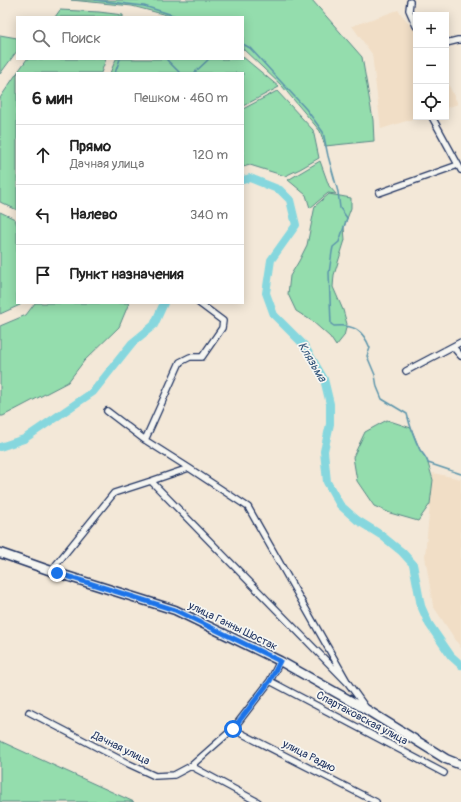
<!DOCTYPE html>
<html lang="ru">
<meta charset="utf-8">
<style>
:root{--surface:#fff;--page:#f2f2f2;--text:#222;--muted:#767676;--line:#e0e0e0}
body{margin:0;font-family:Pangolin,sans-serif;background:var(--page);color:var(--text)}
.controls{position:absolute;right:12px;top:12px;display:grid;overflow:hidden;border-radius:0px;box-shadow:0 2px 10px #0003}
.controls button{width:36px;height:36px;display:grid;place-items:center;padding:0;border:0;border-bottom:1px solid var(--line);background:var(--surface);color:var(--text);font:20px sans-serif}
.stop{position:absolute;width:12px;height:12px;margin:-9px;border:3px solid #1a73e8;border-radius:50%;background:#fff}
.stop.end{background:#1a73e8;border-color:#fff;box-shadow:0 1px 4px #0008}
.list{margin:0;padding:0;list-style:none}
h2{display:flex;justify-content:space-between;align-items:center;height:52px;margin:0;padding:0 16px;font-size:17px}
h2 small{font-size:13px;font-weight:400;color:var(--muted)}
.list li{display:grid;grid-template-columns:26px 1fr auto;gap:12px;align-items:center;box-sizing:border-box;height:60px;padding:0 16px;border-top:1px solid var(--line)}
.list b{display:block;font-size:15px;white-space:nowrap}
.list p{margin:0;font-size:13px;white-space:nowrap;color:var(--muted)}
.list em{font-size:13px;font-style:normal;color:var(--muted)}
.icon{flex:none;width:22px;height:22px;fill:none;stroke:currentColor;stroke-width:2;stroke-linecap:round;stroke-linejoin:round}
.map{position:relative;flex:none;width:461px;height:802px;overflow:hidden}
.search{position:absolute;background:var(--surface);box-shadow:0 2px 10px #0003;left:16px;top:16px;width:228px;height:44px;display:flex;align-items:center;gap:10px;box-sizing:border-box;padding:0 14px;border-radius:0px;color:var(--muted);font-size:15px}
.panel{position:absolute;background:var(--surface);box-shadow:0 2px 10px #0003;left:16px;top:72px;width:228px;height:232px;border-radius:0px}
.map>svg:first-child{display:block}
.built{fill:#f1dec6}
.green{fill:#94ddad;stroke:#588686}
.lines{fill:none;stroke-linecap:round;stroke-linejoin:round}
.stream{stroke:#5b94ab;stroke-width:1.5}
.river{stroke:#86d7de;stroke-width:8}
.minor-casing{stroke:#1b2f5e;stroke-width:8}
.secondary-casing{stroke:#1b2f5e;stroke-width:11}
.minor{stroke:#f6f6f2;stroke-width:5.5}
.secondary{stroke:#f6f6f2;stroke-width:8}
.route{stroke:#1a73e8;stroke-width:5}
.labels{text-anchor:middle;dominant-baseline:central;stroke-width:3.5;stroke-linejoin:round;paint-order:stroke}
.street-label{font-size:11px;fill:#1b2f5e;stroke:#f6f6f2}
.water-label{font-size:12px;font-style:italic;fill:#36597e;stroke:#f6f6f2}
</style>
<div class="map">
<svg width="461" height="802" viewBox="0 0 461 802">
<rect width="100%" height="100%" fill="#f3e8d8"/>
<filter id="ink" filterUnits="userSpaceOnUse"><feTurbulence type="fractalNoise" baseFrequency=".025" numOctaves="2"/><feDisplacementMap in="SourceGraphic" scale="8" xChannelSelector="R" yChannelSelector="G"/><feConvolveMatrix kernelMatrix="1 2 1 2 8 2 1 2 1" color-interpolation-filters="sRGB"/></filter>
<g filter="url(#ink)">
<path class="built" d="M 398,10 L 416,32 L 416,117 L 419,117 L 381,129 L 372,54 L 352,26 Z
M 446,80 L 458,104 L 446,108 Z
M 433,473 L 461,479 L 461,648 L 433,606 L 425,556 Z"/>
<path class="green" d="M 71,0 L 312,0 L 362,57 L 373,120 L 374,141 L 325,146 L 320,131 L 282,86 L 243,49 L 243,17 L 174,17 L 132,6 Z
M 60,10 L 99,12 L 123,15 L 123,17 L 55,17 Z
M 0,35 L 17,38 L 17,51 L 0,74 Z
M 243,57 L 279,87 L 243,106 L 243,73 L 110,73 L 116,59 L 243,59 Z
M 27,59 L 106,59 L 101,73 L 17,73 Z
M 17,73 L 17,210 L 0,202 L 0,98 Z
M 277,91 L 313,130 L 319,158 L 300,169 L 285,176 L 250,165 L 243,167 L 243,109 Z
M 320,161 L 329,186 L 336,194 L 328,193 L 310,208 L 306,195 L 288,180 Z
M 329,194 L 351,198 L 351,208 L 344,227 L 345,240 L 334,275 L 333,287 L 343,310 L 347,324 L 344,336 L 336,346 L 330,337 L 312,321 L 296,311 L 288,294 L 290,276 L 299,261 L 307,245 L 315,206 Z
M 0,212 L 15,219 L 17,226 L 17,303 L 22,303 L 20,305 L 0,314 Z
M 35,303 L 129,303 L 119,327 L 84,361 L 68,382 L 3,416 L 0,416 L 0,326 L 26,315 Z
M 387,420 L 411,428 L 420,450 L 427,460 L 433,480 L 430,504 L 418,521 L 390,513 L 374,506 L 357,481 L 353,457 L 365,432 Z
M 0,741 L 134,802 L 0,802 Z"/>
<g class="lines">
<path class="stream" d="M 95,0 L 144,6 L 179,17
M 243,44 L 250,48 L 306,109 L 323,132 L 328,156 L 338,192 L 340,208 L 347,218 L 339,242 L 333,247 L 332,252 L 329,273 L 331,324 L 334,326 C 353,324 363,330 370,348 L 367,356 L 375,375 L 377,387 L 382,399 L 407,414 C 410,426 414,438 420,450 C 423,454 427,458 428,463 L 461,474
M 166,59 L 180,73
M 115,73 L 120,59
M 194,73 L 209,59"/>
<path class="river" d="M 243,180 L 250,178 L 280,190 L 290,200 L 296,225 L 271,260 L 266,293 L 274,315 L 304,345 L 324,379 L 330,404 L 330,424 L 324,451 L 327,482 L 340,505 L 357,520 L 381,535 L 402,552 L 413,564 L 421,606 L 429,624 L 451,656 L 461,665
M 0,447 L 24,439 L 93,392 L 132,343 L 154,325 L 164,303"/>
<g class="minor-casing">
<path id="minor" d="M 410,2 L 409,10 L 416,26
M 446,43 L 458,40 L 461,40
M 432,117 L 461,170
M 379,193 L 458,165
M 453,347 L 461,356
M 406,371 L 461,342
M 107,411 L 145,440
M 189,468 L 145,440 L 180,362 L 190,357 L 202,357 L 222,328 L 223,321 L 199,303
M 51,571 L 114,493 L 151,481
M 270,681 L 444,773
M 348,683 L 248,507 L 189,468 L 151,481 L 348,683 L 366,708
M 29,712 L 129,764 L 155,776 L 174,775 L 191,766 L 233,729 L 270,681 L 280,661
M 233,729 L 376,802
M 191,766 L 258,802"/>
</g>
<g class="secondary-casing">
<path id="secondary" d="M 0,553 L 57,573 L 175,610 L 280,661 L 367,710 L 446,759 L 461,765"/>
</g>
<use href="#minor" class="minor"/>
<use href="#secondary" class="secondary"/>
</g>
</g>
<g class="lines" filter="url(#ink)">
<path class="route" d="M 57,573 L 175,610 L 280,661 L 270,681 L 233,729"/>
</g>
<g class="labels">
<g class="street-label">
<text transform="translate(233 626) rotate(26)">улица Ганны Шостак</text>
<text transform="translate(362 718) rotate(28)">Спартаковская улица</text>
<text transform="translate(121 748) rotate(26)">Дачная улица</text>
<text transform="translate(309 756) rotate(27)">улица Радио</text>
</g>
<g class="water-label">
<text transform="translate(312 362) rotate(59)">Клязьма</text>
</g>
</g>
</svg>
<div class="controls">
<button>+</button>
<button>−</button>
<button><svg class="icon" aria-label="locate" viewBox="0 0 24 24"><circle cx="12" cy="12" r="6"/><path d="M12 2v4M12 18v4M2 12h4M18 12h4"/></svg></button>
</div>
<div class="stop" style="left:233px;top:729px"></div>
<div class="stop end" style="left:57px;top:573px"></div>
<div class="search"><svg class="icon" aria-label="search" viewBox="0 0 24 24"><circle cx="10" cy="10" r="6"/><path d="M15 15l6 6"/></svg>Поиск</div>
<section class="panel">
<h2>6 мин<small>Пешком · 460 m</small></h2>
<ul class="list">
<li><svg class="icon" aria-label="ahead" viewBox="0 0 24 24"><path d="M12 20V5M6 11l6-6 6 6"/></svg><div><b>Прямо</b><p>Дачная улица</p></div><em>120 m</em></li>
<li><svg class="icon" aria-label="left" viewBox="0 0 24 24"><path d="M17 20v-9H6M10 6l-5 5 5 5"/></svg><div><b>Налево</b></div><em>340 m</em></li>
<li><svg class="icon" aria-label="arrive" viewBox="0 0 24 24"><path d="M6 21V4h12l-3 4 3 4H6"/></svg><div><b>Пункт назначения</b></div></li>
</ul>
</section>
</div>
